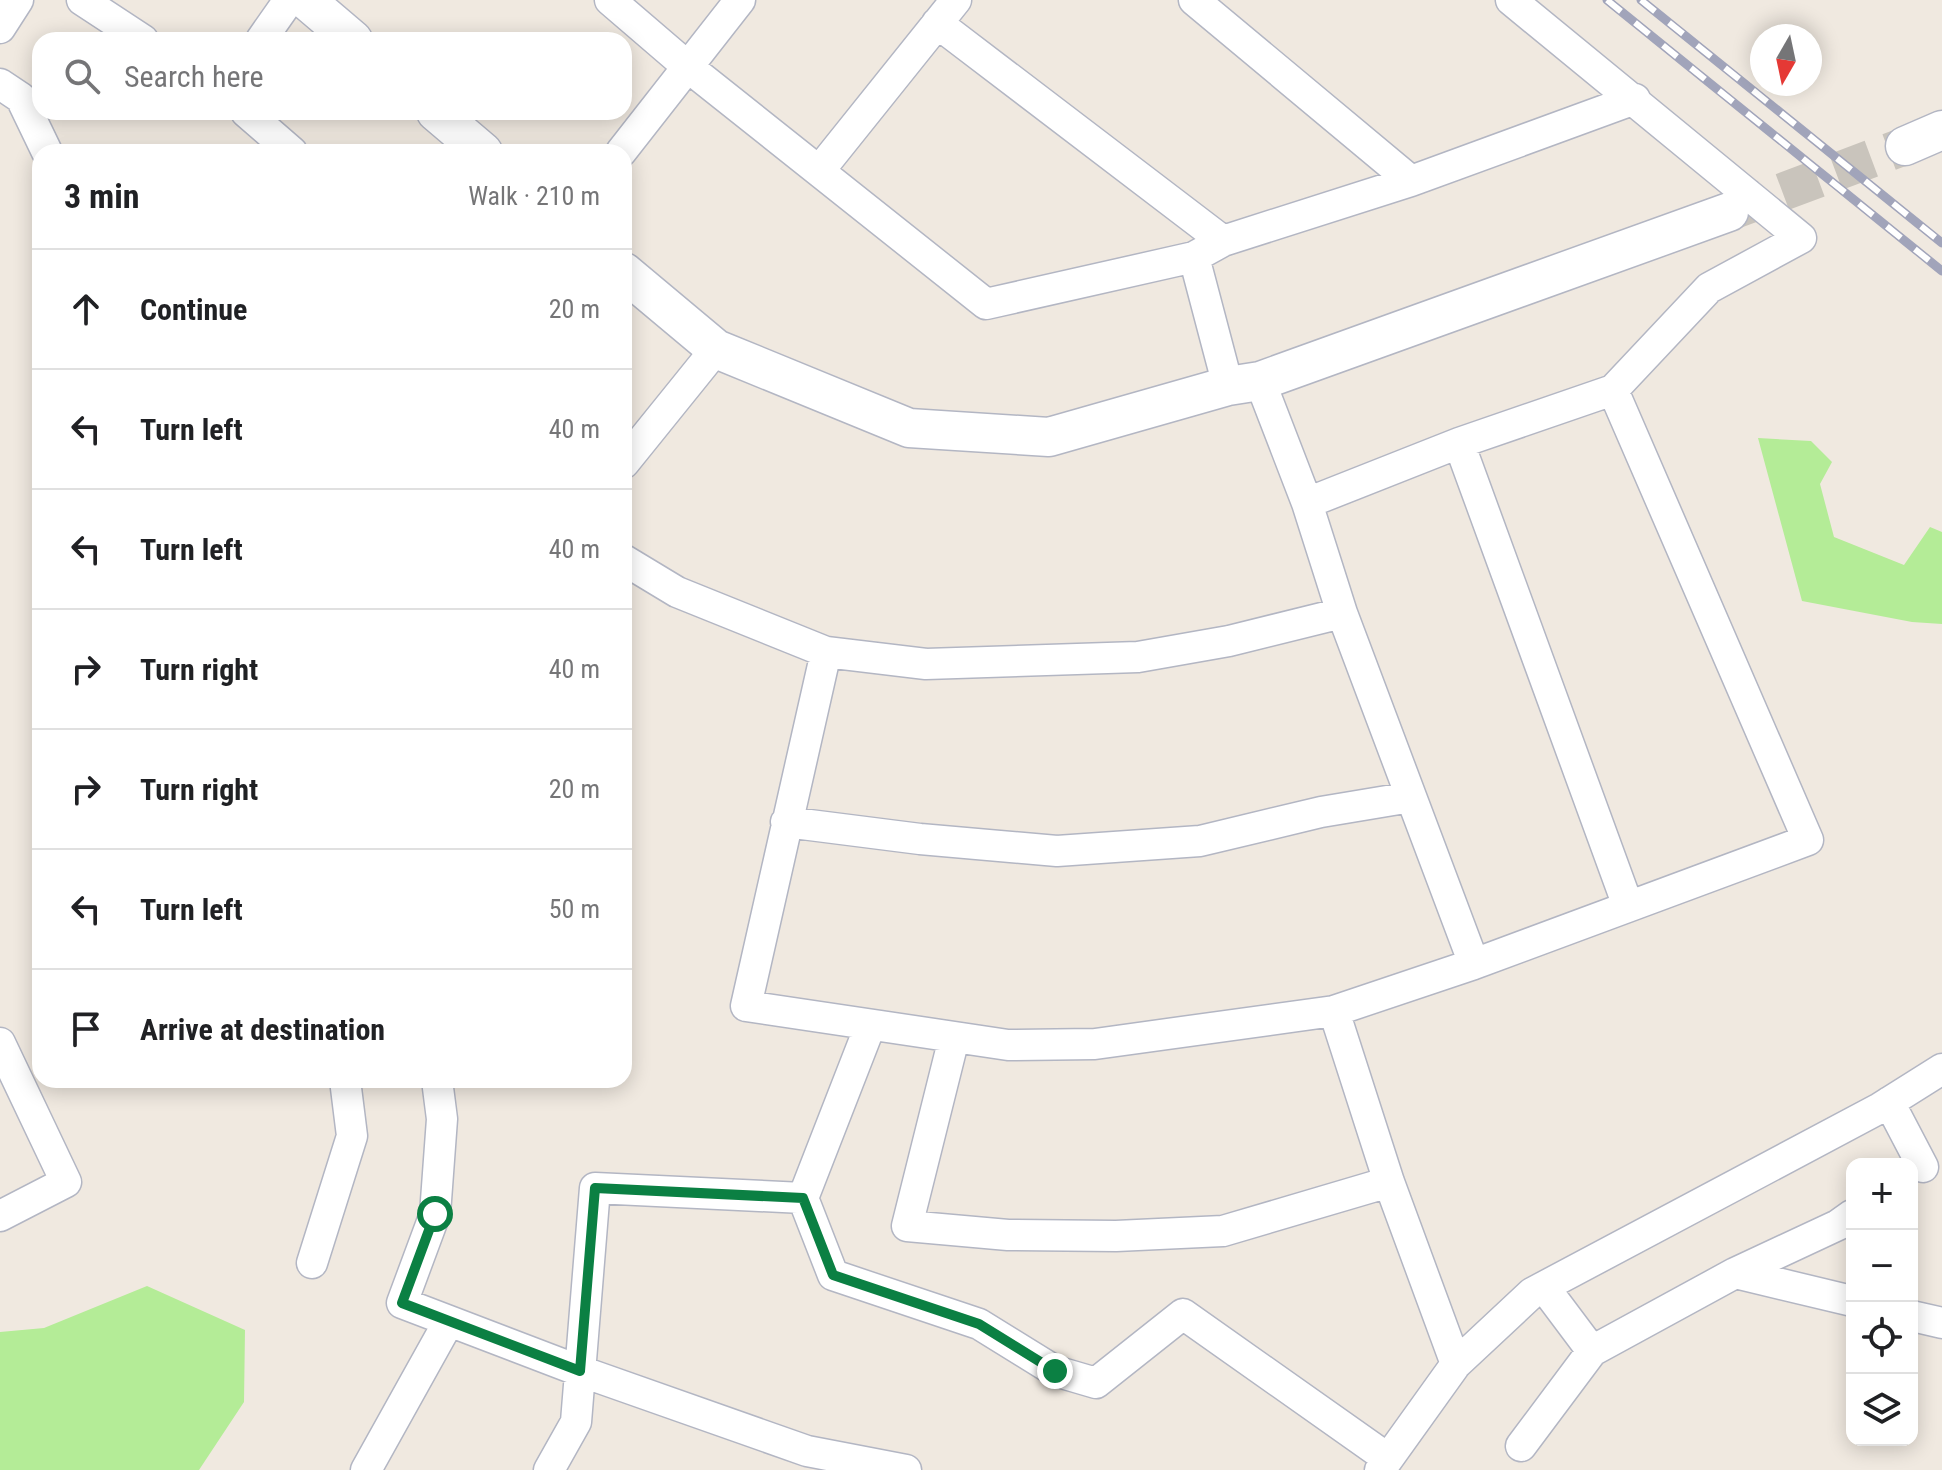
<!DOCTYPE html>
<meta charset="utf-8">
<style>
:root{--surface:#fff;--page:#f6f6f6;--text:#202124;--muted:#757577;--line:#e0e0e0}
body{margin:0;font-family:"Roboto Condensed",sans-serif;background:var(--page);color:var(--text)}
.controls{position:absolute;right:24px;bottom:24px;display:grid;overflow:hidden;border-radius:16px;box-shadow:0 4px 20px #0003}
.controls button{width:72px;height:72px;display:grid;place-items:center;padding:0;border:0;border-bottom:2px solid var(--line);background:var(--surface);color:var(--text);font:40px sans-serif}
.compass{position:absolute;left:1750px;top:24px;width:72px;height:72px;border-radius:50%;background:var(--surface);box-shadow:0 4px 20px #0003;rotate:189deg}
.stop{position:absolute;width:24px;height:24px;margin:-18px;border:6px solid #0b8043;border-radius:50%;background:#fff}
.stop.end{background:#0b8043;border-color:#fff;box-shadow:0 2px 8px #0008}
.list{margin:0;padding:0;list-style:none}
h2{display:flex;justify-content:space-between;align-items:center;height:104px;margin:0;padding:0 32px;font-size:34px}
h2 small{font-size:26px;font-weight:400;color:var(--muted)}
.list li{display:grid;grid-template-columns:52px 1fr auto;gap:24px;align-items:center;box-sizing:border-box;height:120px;padding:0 32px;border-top:2px solid var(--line)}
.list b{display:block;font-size:30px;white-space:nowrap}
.list em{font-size:26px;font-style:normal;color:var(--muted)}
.icon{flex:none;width:44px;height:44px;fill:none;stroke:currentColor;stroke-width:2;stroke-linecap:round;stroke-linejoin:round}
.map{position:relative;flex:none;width:1942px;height:1470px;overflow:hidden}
.search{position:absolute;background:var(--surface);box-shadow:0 4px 20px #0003;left:32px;top:32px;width:600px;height:88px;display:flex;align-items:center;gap:20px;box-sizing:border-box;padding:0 28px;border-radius:24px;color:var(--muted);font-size:30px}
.panel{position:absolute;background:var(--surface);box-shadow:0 4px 20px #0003;left:32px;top:144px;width:600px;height:944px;border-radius:24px}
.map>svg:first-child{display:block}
.green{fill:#b4ec97}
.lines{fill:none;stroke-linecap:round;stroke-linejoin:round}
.tertiary-tunnel{stroke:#c9c4bc;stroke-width:38;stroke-dasharray:38 19;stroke-linecap:butt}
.minor-casing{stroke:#b3b6c3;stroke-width:33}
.tertiary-casing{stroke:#b3b6c3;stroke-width:41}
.minor{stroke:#fff;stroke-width:30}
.tertiary{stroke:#fff;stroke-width:38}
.rail-casing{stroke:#a1a4ba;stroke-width:9}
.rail{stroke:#fff;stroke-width:6;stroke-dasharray:18;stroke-linecap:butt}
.route{stroke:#0b8043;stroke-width:10}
</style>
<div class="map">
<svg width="1942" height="1470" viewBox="0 0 1942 1470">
<rect width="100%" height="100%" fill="#f0e9e0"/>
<path class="green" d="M 1758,438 L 1811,441 L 1832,462 L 1820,484 L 1834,537 L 1904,565 L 1930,527 L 1942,532 L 1942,624 L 1912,622 L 1802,601 Z
M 147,1286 L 245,1330 L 244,1402 L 199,1470 L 0,1470 L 0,1332 L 44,1328 Z"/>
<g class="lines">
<path class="tertiary-tunnel" d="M 1729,212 L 1905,146"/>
<g class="minor-casing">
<path id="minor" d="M 82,0 L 143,40
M 610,0 L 688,67 L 986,304 L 1194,257 L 1223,241 L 1411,181 L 1635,99
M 1194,0 L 1411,181
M 1511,0 L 1801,238 L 1709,288 L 1613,390
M 937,23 L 1223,241
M 0,28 L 18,0
M 261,40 L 289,0
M 0,84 L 21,98 L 47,152
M 246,112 L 292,152
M 621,152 L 740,0
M 819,171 L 956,0
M 1194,257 L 1228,386
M 1260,381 L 1307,503 L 1342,613 L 1474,964
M 1459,443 L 1628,906
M 624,463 L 716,349
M 624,560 L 677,592 L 826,652 L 926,664 L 1138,657 L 1229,641 L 1342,613
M 826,652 L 746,1006 L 1008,1045 L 1095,1044 L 1334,1011 L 1474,964 L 1808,840 L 1613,390 L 1459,443 L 1307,503
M 786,822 L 920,839 L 1057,851 L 1200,841 L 1321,812 L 1411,797
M 1334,1011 L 1389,1182 L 1456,1364
M 870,1026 L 803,1198 L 833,1275 L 979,1324 L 1055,1371 L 1096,1383 L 1183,1314 L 1387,1458
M 954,1038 L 907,1226 L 1008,1235 L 1116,1236 L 1223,1231 L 1389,1182
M 0,1043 L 66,1182 L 0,1216
M 437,1080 L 442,1119 L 435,1214 L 402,1303 L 580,1371 L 807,1451 L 906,1470
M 1889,1102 L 1923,1167
M 1852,1215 L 1838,1225 L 1735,1273 L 1852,1301
M 312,1263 L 352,1136 L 345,1080
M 1544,1287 L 1592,1351
M 1912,1316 L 1942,1323
M 1521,1446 L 1592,1351 L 1735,1273
M 366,1470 L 449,1321
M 549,1470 L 576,1422 L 595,1188 L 803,1198
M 1380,1470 L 1456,1364 L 1532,1293 L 1880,1108 L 1942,1069"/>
</g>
<g class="tertiary-casing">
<path id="tertiary" d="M 306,0 L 353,40
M 436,112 L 483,152
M 1905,146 L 1942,130
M 624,272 L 716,349 L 909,428 L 1049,437 L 1228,386 L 1260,381 L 1729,212"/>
</g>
<use href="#minor" class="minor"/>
<use href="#tertiary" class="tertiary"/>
<g class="rail-casing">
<path id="rail" d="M 1607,0 L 1942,271
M 1641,0 L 1942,243"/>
</g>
<use href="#rail" class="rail"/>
</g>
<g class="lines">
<path class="route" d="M 435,1214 L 402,1303 L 580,1371 L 595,1188 L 803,1198 L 833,1275 L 979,1324 L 1055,1371"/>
</g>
</svg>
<div class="controls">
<button>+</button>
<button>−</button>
<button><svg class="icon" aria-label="locate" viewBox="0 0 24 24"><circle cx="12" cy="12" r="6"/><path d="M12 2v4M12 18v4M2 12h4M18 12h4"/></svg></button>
<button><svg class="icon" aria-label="layers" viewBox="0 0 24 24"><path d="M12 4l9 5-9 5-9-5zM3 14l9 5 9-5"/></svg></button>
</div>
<svg class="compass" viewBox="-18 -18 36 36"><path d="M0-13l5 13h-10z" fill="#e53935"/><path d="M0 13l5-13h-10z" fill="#757577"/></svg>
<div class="stop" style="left:435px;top:1214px"></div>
<div class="stop end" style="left:1055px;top:1371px"></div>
<div class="search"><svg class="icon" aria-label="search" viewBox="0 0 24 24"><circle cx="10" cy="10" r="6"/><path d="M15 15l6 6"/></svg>Search here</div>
<section class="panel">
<h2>3 min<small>Walk · 210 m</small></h2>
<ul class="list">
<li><svg class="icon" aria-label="ahead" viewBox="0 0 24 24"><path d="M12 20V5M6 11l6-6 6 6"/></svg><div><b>Continue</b></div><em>20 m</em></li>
<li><svg class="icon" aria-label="left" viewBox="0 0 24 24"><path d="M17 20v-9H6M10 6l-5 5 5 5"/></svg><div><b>Turn left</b></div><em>40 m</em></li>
<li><svg class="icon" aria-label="left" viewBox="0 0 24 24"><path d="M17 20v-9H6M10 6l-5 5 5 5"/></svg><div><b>Turn left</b></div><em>40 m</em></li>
<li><svg class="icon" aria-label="right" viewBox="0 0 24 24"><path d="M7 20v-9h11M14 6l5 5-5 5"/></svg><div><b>Turn right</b></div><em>40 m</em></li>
<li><svg class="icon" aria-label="right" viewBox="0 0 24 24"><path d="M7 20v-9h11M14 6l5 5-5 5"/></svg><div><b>Turn right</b></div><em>20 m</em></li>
<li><svg class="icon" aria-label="left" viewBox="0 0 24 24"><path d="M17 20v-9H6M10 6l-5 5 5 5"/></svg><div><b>Turn left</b></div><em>50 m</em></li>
<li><svg class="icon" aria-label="arrive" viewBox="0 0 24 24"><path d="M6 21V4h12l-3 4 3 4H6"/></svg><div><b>Arrive at destination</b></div></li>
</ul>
</section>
</div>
